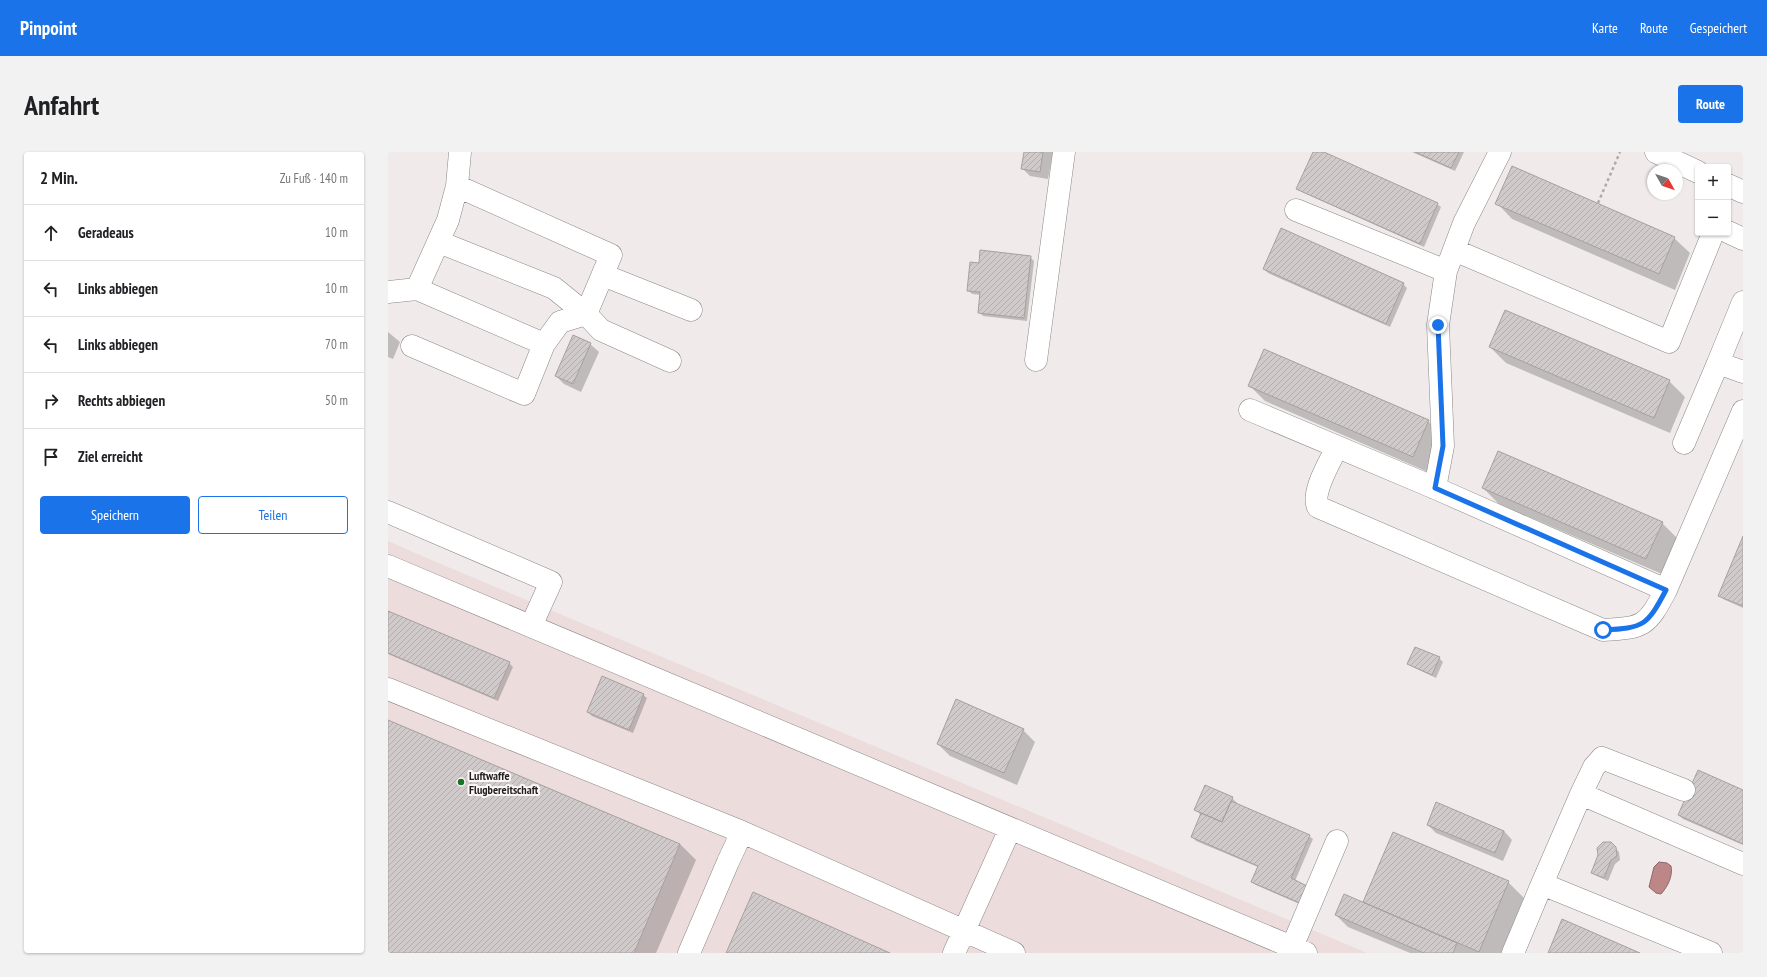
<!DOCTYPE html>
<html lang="de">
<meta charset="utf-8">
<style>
:root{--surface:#fff;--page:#f2f2f2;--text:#202124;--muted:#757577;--line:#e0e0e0;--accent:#1a73e8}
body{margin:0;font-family:"PT Sans Narrow",sans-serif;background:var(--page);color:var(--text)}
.controls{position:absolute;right:12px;top:12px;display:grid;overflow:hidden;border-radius:4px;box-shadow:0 1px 3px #0004}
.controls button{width:36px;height:36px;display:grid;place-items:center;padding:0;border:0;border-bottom:1px solid var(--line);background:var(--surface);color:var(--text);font:20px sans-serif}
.compass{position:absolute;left:1259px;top:12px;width:36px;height:36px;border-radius:50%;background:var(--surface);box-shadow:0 1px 3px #0004;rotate:130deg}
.stop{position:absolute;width:12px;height:12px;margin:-9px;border:3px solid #1a73e8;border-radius:50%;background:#fff}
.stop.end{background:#1a73e8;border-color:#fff;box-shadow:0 1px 4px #0008}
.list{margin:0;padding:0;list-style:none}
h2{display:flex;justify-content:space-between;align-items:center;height:52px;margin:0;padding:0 16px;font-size:17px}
h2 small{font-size:13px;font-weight:400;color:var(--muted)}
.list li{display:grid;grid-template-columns:26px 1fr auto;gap:12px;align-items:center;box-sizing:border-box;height:56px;padding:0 16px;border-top:1px solid var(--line)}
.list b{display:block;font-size:15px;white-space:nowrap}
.list em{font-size:13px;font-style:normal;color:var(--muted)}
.actions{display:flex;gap:8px;padding:12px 16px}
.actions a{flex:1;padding:9px 0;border:1px solid var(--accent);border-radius:4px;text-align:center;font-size:14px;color:var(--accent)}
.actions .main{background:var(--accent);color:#fff}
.icon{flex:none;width:22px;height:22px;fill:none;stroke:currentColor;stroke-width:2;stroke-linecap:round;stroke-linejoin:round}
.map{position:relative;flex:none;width:1355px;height:801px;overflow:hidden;border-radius:4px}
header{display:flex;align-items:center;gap:24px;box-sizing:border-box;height:56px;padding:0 20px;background:var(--accent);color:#fff}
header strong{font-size:19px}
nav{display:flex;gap:22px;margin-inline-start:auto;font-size:14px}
.intro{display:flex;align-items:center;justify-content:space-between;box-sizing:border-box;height:96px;padding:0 24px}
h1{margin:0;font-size:28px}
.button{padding:10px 18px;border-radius:4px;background:var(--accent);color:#fff;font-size:14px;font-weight:700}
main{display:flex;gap:24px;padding:0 24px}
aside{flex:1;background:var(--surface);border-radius:4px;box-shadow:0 1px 3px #0004}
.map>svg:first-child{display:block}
.built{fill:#ecdcdc}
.water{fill:#bd8788;stroke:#8e6868}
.shadow{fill:#0003}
.building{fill:url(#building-hatch);stroke:#a7a0a0}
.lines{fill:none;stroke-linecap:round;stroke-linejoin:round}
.minor-casing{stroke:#8d8787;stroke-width:23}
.path{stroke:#b0abab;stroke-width:2.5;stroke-dasharray:3 3;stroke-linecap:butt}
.minor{stroke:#fff;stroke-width:22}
.route{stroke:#1a73e8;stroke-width:5}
.poi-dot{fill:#177423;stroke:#fef7f7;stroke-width:1.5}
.labels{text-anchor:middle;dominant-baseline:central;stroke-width:4;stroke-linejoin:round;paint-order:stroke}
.poi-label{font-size:12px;font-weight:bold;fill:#221f1f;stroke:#fef7f7;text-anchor:start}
</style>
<header>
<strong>Pinpoint</strong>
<nav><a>Karte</a><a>Route</a><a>Gespeichert</a></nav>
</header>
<div class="intro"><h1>Anfahrt</h1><a class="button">Route</a></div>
<main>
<aside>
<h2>2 Min.<small>Zu Fuß · 140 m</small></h2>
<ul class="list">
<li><svg class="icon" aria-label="ahead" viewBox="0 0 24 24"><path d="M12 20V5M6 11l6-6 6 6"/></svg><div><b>Geradeaus</b></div><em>10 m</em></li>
<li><svg class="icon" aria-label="left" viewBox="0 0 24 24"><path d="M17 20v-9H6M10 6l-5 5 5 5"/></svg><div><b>Links abbiegen</b></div><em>10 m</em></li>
<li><svg class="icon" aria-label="left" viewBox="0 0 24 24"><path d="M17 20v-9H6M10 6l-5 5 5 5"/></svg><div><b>Links abbiegen</b></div><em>70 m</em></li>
<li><svg class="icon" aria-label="right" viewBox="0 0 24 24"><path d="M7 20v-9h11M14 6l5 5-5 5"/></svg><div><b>Rechts abbiegen</b></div><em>50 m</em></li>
<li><svg class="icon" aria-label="arrive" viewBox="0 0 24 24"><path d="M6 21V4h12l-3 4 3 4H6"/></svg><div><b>Ziel erreicht</b></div></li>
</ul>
<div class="actions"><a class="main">Speichern</a><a>Teilen</a></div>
</aside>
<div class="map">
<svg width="1355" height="801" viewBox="0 0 1355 801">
<defs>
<pattern id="building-hatch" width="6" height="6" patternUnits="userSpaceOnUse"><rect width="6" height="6" fill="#d1caca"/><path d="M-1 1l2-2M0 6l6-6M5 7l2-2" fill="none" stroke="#b3adad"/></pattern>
</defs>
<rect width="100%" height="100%" fill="#f0eaea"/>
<path class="built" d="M 0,389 L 48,410 L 979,801 L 0,801 Z"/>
<path class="water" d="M 1271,710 L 1279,711 L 1283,714 C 1285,724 1280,734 1273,742 L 1268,741 L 1261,735 L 1266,715 Z"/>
<path class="shadow" d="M 637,0 L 665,0 L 660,27 L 642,24 L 634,16 Z
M 926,0 L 933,0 L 1049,52 L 1053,55 L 1036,95 L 914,40 L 910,37 Z
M 1024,0 L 1076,0 L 1067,19 Z
M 1109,51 L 1286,86 L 1302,101 L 1287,138 L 1124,67 Z
M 642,105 L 646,109 L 639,169 L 595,164 L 591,160 L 593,143 L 584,142 L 580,138 L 592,112 Z
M 876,117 L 1015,132 L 1019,136 L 1002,175 L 880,121 Z
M 0,180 L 12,190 L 5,207 L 0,205 Z
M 202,192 L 211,200 L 193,240 L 176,232 L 168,224 Z
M 1102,195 L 1281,229 L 1297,245 L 1282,281 L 1118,211 Z
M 861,233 L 1040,269 L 1056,285 L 1040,320 L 877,249 Z
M 1095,336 L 1274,371 L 1290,387 L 1274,422 L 1111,352 Z
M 1355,386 L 1355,456 L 1335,447 L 1331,443 Z
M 0,460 L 121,511 L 125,515 L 110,549 L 0,502 Z
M 1051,506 L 1055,510 L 1048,526 L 1025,515 L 1021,512 Z
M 255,543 L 259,546 L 245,581 L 204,564 L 200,560 Z
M 0,569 L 292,692 L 308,708 L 268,801 L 0,801 Z
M 635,578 L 647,590 L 629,633 L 562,604 L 550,592 Z
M 1355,639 L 1355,693 L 1295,667 L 1291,663 Z
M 844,646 L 851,653 L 921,684 L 925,687 L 907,729 L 916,754 L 868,733 L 864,730 L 870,715 L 808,689 L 804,685 L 813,663 L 808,658 Z
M 1040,673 L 1116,679 L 1124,688 L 1115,709 L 1048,681 Z
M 1005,681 L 1120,730 L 1136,746 L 1113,801 L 1022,801 L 960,775 L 948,763 L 975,751 Z
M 1222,691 L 1231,700 L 1232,708 L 1227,712 L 1220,729 L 1209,724 L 1205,720 Z"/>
<path class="building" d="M 636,0 L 655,0 L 652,20 L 633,17 Z
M 925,0 L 936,0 L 1050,51 L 1032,92 L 908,37 Z
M 1027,0 L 1071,0 L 1063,16 Z
M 1124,14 L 1287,85 L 1271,122 L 1107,52 Z
M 893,76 L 1016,131 L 998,172 L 875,117 Z
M 592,98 L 643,104 L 636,166 L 590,161 L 592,140 L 579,139 L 582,110 L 591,111 Z
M 1117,158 L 1282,228 L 1266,266 L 1101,195 Z
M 185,183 L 203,191 L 185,232 L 167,224 Z
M 876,197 L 1041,268 L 1025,305 L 860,234 Z
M 1110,299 L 1275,370 L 1258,407 L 1094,336 Z
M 1355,384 L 1355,454 L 1330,444 Z
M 0,459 L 122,510 L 106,546 L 0,501 Z
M 1027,495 L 1052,505 L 1044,523 L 1019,512 Z
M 214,524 L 256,542 L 241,578 L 199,560 Z
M 568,547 L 636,577 L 616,621 L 549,592 Z
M 0,568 L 292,692 L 246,801 L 0,801 Z
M 1310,618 L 1355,638 L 1355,692 L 1290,663 Z
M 817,633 L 845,645 L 834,670 L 806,658 Z
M 843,649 L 922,683 L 903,726 L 919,734 L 912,751 L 863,730 L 870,714 L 803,685 L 813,661 L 834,670 Z
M 1048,650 L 1116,679 L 1107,701 L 1039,673 Z
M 1005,680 L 1121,729 L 1091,800 L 975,750 Z
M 1215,690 L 1223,690 L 1228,695 L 1229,704 L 1223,708 L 1216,726 L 1203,721 L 1210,703 L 1209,696 Z
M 365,740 L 502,801 L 338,801 Z
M 956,742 L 1069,791 L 1065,801 L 1036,801 L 947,763 Z
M 1174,767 L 1252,801 L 1160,801 Z"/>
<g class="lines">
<g class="minor-casing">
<path id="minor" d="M 1268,0 L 1310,20
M 1340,33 L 1355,40
M 69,34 L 223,103 L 198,162 L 213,178 L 282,209
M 908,58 L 1058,119
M 1340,80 L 1355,87
M 1066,98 L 1281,190 L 1325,81
M 215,123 L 303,158
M 29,137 L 156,192 L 172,170 L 198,162 L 166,136 L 51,90
M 0,140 L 29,137 L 60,68 L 69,34 L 72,0
M 1355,150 L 1330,211 L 1355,220
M 24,194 L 136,242 L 156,192
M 648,208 L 676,0
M 862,258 L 1047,336 L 1278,438 L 1355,259
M 1296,291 L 1330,211
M 949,295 C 942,310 923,340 930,355 L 1215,478 C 1256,476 1259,474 1278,438
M 1047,336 L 1055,294 L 1050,173 L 1058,119 L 1076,71 L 1112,0
M 0,360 L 163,430 L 143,474
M 0,414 L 918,801
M 0,537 L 354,680 L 340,710 L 301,801
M 1193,642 L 1206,615 L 1214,606 L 1296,638
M 354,680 L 626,801
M 1154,732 L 1193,642 L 1355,712
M 904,795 L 949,689
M 566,801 L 622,677
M 1125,801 L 1154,732 L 1323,801"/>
</g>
<path class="path" d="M 1210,51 L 1232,0"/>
<use href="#minor" class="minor"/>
</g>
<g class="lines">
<path class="route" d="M 1050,173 L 1055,294 L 1047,336 L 1278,438 C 1259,474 1256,476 1215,478"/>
</g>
<circle class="poi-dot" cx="73" cy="630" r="4"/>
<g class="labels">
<g class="poi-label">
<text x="81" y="623">Luftwaffe<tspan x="81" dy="14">Flugbereitschaft</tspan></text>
</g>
</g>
</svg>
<div class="controls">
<button>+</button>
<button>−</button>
</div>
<svg class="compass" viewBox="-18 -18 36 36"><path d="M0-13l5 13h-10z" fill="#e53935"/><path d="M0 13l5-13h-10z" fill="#757577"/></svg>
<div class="stop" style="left:1215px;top:478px"></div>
<div class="stop end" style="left:1050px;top:173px"></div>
</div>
</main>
